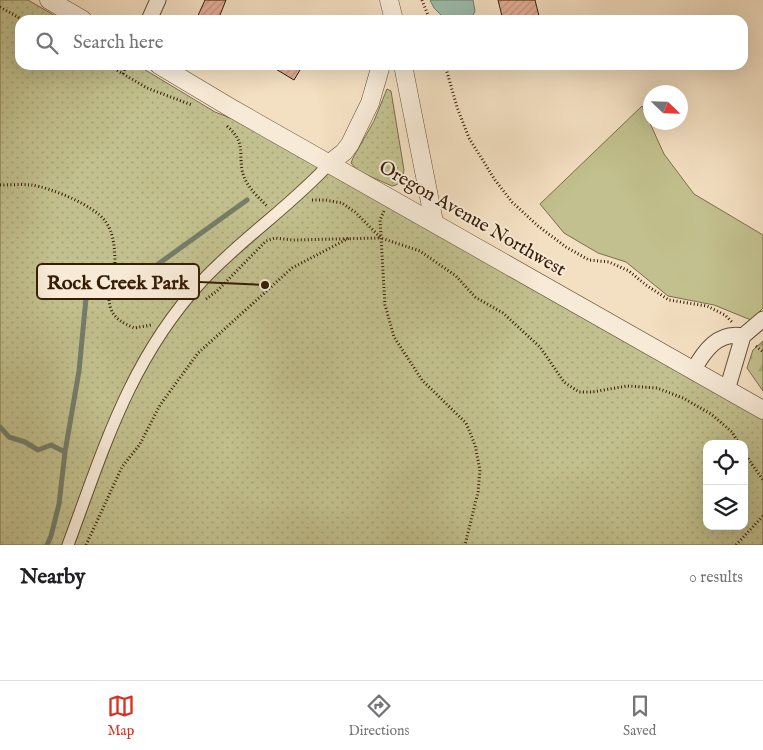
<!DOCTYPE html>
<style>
:root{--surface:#fff;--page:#f6f6f6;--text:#202124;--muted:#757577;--line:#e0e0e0;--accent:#d93025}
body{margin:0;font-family:"IM FELL English",serif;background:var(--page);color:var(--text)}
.controls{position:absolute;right:15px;bottom:15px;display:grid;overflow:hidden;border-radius:10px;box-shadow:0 5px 20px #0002}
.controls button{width:45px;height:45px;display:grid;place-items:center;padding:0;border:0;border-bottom:1px solid var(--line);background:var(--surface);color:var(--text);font:25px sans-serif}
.compass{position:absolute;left:643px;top:85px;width:45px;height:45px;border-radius:50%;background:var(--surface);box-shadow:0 5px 20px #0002;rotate:113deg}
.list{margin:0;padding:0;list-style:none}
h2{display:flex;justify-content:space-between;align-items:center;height:65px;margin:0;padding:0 20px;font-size:21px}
h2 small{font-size:16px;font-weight:400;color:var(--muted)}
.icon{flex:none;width:28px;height:28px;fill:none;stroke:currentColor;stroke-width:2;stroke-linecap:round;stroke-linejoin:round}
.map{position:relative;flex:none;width:763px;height:545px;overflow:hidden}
.search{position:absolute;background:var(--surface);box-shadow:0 5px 20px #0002;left:15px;right:15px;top:15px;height:55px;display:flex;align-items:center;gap:12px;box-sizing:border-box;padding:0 18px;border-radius:15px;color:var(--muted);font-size:19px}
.sheet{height:135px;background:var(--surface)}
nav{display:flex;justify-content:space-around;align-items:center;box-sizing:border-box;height:70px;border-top:1px solid var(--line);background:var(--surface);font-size:14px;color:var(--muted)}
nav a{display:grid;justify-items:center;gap:2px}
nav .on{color:var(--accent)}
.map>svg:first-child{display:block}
.green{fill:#c2c08e;stroke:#7c6e49}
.forest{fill:url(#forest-firs);stroke:#7c6e49}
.park{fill:url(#park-dots);stroke:#7c6e49;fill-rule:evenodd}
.water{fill:#9dbdad;stroke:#747d69}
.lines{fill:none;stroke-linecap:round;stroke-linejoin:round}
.stream{stroke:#747d69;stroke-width:5}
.building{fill:url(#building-hatch);stroke:#361d04}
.pedestrian-casing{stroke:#654e33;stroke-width:13}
.minor-casing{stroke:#654e33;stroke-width:17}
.tertiary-casing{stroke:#654e33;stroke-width:19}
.path{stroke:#361d04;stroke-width:3;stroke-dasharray:1 2.5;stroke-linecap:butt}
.pedestrian{stroke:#f7ead7;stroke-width:11}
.minor{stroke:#f7ead7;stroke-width:15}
.tertiary{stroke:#f7ead7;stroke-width:18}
.labels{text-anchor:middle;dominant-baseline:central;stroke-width:4;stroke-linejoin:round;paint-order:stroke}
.street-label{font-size:19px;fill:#361d04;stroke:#f7ead7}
.leader{fill:none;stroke:#361d04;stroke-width:2}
.callout-dot{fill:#361d04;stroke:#f7ead7;stroke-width:2}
.callout{fill:#f7ead7;stroke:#361d04;stroke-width:2}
.callout-label{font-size:20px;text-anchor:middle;font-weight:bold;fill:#361d04}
</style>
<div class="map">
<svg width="763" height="545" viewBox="0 0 763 545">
<defs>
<pattern id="forest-firs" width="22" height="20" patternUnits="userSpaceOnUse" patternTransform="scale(1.25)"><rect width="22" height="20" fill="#c2c08e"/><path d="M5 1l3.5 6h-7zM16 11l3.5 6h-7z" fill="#a7a579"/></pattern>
<pattern id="park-dots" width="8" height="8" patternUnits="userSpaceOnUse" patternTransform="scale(1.25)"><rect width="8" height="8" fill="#c2c08e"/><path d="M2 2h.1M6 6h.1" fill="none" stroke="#a7a579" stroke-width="1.8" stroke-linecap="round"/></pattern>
<pattern id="building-hatch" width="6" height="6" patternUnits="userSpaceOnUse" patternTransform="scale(1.25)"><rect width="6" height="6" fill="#e3ae96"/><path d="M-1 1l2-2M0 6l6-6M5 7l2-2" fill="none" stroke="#c39580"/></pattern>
</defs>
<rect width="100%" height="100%" fill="#f3dfc1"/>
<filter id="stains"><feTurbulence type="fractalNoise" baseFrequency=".004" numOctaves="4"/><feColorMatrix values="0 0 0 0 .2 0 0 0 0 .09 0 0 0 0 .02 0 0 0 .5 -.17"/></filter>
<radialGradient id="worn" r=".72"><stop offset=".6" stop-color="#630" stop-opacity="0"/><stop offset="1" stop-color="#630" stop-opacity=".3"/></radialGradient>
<path class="green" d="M 642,106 L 664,154 L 694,194 L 763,235 L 763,308 L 751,320 L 714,305 L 668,296 L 626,262 L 598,253 L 564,233 L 540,204 Z"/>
<path class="forest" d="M 763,341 L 763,391 L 747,368 L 753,350 Z"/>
<path class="park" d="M 0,0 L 28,0 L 62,20 L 20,20 L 20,65 L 137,65 L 215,112 L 243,123 L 763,419 L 763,545 L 0,545 ZM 707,444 L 744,444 L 744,526 L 707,526 Z
M 387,89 L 391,91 L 404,170 C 403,177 401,185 392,186 L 358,171 L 351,163 L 353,158 L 374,121 Z"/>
<path class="water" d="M 430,0 L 473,0 L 475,11 L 471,20 L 446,20 L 434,8 Z"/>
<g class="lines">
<path class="stream" d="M 120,284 L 136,280 L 247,200
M 0,427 L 9,437 L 25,442 L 38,450 L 51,445 L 65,452
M 47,545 L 51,536 L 59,504 L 65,452 L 79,371 L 87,288 L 100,285"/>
</g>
<path class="building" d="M 205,0 L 226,0 L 218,20 L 196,20 Z
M 498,0 L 535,0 L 540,20 L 503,20 Z
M 269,65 L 303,65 L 294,80 Z"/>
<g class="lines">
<g class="pedestrian-casing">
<path id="pedestrian" d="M 68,545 C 104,448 130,359 202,281 C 242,238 291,206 330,163"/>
</g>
<g class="minor-casing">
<path id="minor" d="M 149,20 L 158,0
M 693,371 C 704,351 718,331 743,336
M 727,390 L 743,336 L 763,319"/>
</g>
<g class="tertiary-casing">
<path id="tertiary" d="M 49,0 L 83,20
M 389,0 L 394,20
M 159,65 L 231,108 L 763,410
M 403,65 L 434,222
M 330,163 L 344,152 L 350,144 L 370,103 L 381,65"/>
</g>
<path class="path" d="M 422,0 L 430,20
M 0,7 L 23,20
M 108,65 L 147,88 L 192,105
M 445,65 L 457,107 L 469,138 L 495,180 L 512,202 L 538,226 L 566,247 L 589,260 L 609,262 L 629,271 L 646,285 L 669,300 L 707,306 L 725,315 L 732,322
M 123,74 L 126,65
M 227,126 C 245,142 239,150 242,170 C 245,185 257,196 267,206
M 0,185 C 10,185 21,184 31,185 C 49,187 94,205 105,221 C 114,232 115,250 115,265 C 114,280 105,293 111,309 C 115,320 124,323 134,328 L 151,325
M 312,200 L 325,200 L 342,203 L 355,212 L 381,238 L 420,251 L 456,276 L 475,297 L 503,313 L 540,347 L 564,382 L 579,392 L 592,392 L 627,386 L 657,388 L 683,398 L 711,414 L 732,432 L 739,444
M 384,211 L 380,220 L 385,305 L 394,337 L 422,380 L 466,423 L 475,445 L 480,470 L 478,492 L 465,545
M 206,299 L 217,291 L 266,241 L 275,238 L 293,240 L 380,238
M 756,346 L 763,352
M 744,453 L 763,480
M 86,545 L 122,467 L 140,444 L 160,405 L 198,353 L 292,268 L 349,238
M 736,545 L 763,516"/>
<use href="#pedestrian" class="pedestrian"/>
<use href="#minor" class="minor"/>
<use href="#tertiary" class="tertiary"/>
</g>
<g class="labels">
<g class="street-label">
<text transform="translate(472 219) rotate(30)">Oregon Avenue Northwest</text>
</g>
</g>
<path class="leader" d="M265 285L199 282"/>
<circle class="callout-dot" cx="265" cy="285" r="5"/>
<rect class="callout" x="37" y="264" width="162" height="35" rx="5"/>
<g class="callout-label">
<text x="118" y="289">Rock Creek Park</text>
</g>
<rect width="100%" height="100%" filter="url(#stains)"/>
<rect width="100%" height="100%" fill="url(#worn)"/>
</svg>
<div class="controls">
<button><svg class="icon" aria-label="locate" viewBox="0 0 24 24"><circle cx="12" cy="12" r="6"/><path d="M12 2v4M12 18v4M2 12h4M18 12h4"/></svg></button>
<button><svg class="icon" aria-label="layers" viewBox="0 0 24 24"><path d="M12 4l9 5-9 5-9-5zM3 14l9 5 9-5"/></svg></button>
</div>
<svg class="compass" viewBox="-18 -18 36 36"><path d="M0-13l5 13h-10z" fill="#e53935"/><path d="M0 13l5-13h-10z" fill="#757577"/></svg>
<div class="search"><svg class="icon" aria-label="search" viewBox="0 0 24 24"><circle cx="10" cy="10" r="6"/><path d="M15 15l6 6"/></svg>Search here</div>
</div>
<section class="sheet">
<h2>Nearby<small>0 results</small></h2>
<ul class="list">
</ul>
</section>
<nav>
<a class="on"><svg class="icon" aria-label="map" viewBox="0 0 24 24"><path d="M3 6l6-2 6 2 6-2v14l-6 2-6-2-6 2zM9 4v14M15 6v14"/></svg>Map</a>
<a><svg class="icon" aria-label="directions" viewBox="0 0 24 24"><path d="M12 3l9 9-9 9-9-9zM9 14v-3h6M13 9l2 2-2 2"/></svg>Directions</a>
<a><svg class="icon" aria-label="saved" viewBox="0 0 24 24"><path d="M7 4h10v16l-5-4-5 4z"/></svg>Saved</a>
</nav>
